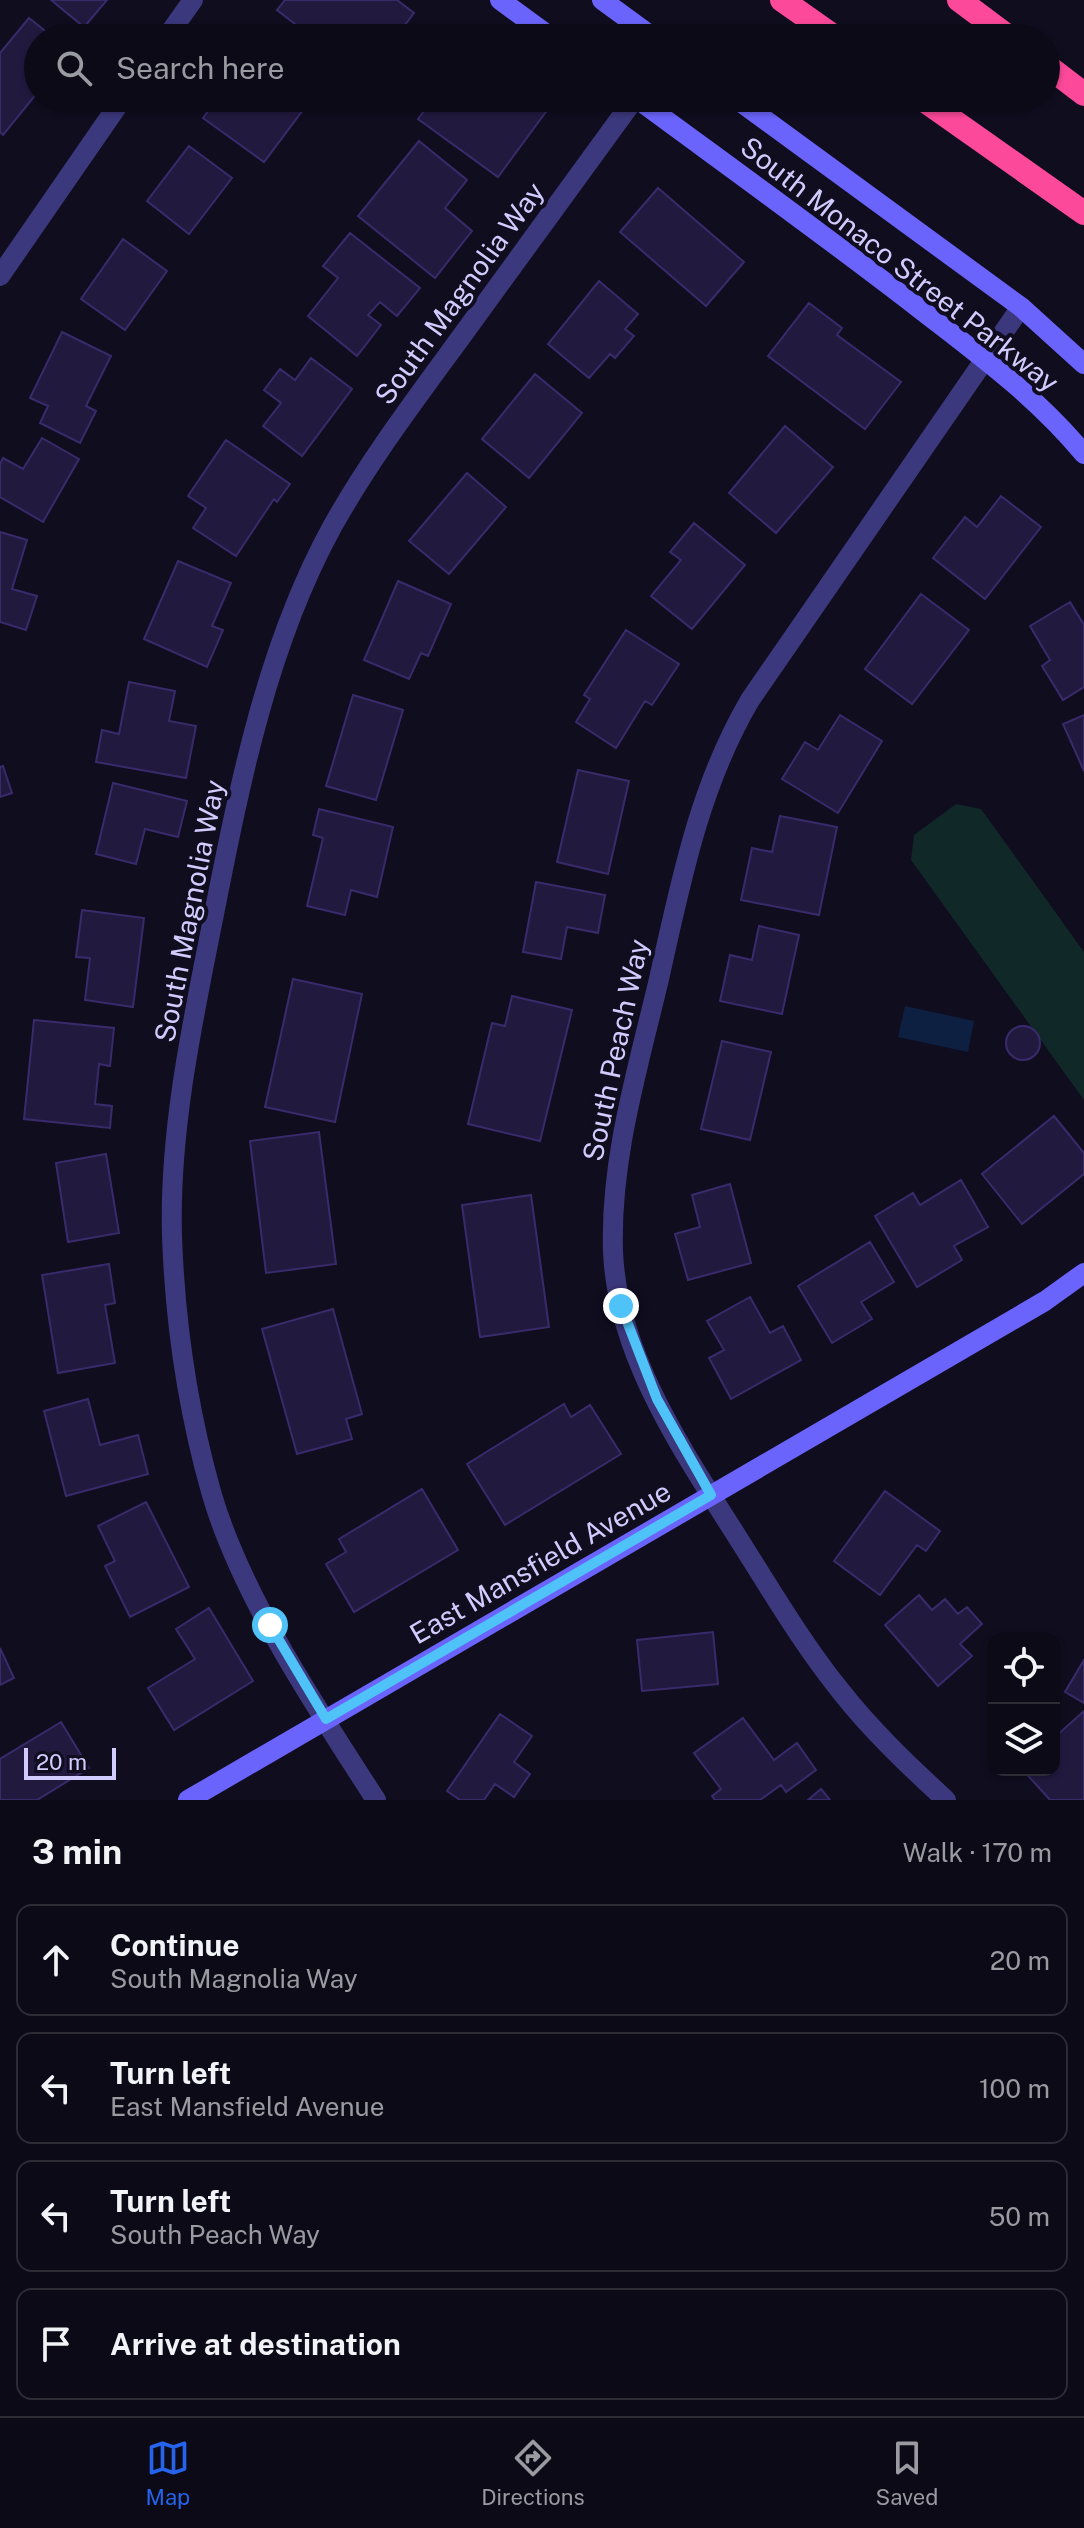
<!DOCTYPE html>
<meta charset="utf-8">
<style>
:root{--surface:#0c0a17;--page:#151320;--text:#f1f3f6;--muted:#9a9aa1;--line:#2c2b36;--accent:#2563eb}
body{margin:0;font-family:"Public Sans",sans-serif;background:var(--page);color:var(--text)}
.controls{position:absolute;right:24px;bottom:24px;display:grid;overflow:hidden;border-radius:16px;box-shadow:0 2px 6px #0004}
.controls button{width:72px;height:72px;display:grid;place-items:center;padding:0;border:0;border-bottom:2px solid var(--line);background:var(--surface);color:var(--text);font:40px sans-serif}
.scale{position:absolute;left:24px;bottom:20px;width:92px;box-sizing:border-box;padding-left:8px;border:4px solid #d2cbfe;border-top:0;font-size:22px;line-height:28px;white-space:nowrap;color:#d2cbfe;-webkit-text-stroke:6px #100d1f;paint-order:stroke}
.stop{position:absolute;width:24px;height:24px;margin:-18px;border:6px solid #4fc3f7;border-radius:50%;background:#fff}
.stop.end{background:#4fc3f7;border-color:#fff;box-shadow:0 2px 8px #0008}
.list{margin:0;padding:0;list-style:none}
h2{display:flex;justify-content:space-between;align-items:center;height:104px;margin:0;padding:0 32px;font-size:34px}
h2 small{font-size:26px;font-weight:400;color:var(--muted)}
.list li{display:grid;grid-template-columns:52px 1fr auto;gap:24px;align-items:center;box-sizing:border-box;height:112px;margin:0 16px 16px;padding:0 16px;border:2px solid var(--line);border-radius:16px}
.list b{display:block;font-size:30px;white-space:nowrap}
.list p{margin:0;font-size:26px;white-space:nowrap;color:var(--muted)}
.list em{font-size:26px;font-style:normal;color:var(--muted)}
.icon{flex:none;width:44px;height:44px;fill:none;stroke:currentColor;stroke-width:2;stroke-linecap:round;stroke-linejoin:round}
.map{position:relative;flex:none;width:1084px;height:1800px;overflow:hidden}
.search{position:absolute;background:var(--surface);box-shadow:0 2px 6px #0004;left:24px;right:24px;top:24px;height:88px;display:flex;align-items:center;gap:20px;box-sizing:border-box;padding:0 28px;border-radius:44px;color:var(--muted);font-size:30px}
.sheet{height:616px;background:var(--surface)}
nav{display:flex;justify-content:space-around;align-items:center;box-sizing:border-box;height:112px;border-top:2px solid var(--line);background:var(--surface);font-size:22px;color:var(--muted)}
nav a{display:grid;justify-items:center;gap:4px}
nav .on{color:var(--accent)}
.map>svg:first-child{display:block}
.green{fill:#102828}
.water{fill:#0d2042}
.building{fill:#22193f;stroke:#392b6b;stroke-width:2}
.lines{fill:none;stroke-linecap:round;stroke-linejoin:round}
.street{stroke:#3c387d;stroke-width:20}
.secondary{stroke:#6b64fc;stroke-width:20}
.highway{stroke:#fc499a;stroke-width:24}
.route{stroke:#4fc3f7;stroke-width:10}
.labels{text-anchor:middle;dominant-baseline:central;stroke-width:8;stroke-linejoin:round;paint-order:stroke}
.street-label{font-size:28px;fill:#d2cbfe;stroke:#100d1f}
</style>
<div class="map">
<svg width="1084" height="1800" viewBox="0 0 1084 1800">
<rect width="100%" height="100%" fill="#100d1f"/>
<path class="green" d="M 956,804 L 981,809 L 1084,952 L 1084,1100 L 911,860 L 914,835 Z"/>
<path class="water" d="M 905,1006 L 974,1021 L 968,1052 L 898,1037 Z"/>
<path class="building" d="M 51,0 L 107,0 L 84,27 Z
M 285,0 L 397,0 L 414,13 L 395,38 L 313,38 L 277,10 Z
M 29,18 L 54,38 L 38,38 L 38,92 L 3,135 L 0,132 L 0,53 Z
M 218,98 L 232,102 L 235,98 L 312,98 L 264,162 L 203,118 Z
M 434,98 L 533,98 L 548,109 L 498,177 L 418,119 Z
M 419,141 L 467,180 L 445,208 L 472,231 L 435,278 L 358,216 Z
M 189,146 L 232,178 L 189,234 L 147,201 Z
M 658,188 L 744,262 L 706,306 L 620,232 Z
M 350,233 L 420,288 L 397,316 L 380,302 L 368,315 L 381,325 L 357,356 L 308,316 L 338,278 L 323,266 Z
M 123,239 L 167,271 L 125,330 L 81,299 Z
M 599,281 L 638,314 L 625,329 L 634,336 L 615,358 L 610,354 L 589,378 L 548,344 Z
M 809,303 L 842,328 L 837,335 L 901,382 L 865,429 L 768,356 Z
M 62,332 L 111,356 L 86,406 L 96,411 L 80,443 L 40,423 L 48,406 L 30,398 Z
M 311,358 L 352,389 L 302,456 L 263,426 L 281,403 L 264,390 L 280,369 L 295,380 Z
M 535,374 L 582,413 L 529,478 L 482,439 Z
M 785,426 L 833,467 L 776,533 L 729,493 Z
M 42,438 L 79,459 L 43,522 L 0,497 L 0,464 L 3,458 L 23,469 Z
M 226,440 L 290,484 L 277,502 L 274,499 L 236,556 L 193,528 L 206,508 L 188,496 Z
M 467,473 L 506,507 L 449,574 L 409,541 Z
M 1001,496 L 1041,527 L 985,599 L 933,558 L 965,517 L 977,527 Z
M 694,523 L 745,565 L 692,629 L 651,596 L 681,560 L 670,552 Z
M 0,532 L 27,540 L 12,589 L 37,596 L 26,630 L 0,622 Z
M 178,561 L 231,583 L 212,626 L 223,630 L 207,667 L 144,639 Z
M 398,581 L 451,604 L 428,656 L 421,653 L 409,679 L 364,660 Z
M 921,594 L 969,630 L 912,704 L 865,669 Z
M 1070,602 L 1084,625 L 1084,687 L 1063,700 L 1042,666 L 1050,660 L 1030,626 Z
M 626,630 L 679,664 L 652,705 L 645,701 L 616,748 L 576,722 L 590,699 L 584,695 Z
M 129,682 L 175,691 L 169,721 L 196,726 L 186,778 L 96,762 L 102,730 L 119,734 Z
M 353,695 L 403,710 L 376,800 L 326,786 Z
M 840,715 L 882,741 L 838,813 L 782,779 L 805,742 L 818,750 Z
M 1084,715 L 1084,771 L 1063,724 Z
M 3,766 L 12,793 L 0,797 L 0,767 Z
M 578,770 L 629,781 L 608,874 L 557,862 Z
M 113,783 L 187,801 L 178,837 L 145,829 L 136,864 L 96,854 Z
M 319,809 L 393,827 L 377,897 L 351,890 L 345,915 L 307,906 L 323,838 L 313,835 Z
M 780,816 L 837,827 L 819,915 L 741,900 L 752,848 L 772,852 Z
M 536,882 L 605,895 L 598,933 L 567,927 L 561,959 L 523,952 Z
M 82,910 L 144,918 L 133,1007 L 85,1000 L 90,958 L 76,957 Z
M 759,926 L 799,935 L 782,1014 L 720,1001 L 730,955 L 752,960 Z
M 293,979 L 362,994 L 335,1122 L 265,1107 Z
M 512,996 L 572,1010 L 540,1141 L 468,1124 L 492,1023 L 505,1026 Z
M 34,1020 L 114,1028 L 110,1066 L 99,1064 L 95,1104 L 112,1106 L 110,1128 L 24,1119 Z
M1006 1043a17 17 0 1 1 34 0a17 17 0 1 1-34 0Z
M 722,1041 L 771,1052 L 750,1140 L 701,1129 Z
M 1054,1116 L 1084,1153 L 1084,1174 L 1022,1224 L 982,1174 Z
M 319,1132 L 336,1264 L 266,1273 L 250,1141 Z
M 106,1154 L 119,1233 L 68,1242 L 56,1163 Z
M 961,1180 L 988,1227 L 954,1246 L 962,1260 L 917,1287 L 875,1216 L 913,1193 L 920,1205 Z
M 730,1184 L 751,1263 L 688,1280 L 675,1234 L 700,1227 L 692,1195 Z
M 531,1195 L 549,1327 L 480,1337 L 462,1205 Z
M 870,1242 L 894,1282 L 861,1302 L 872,1319 L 832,1343 L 798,1286 Z
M 109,1264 L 115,1303 L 105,1305 L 115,1363 L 58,1373 L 42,1275 Z
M 750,1297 L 770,1333 L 783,1326 L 801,1360 L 731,1399 L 709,1358 L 724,1350 L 707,1321 Z
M 333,1309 L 362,1414 L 346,1419 L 352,1439 L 297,1454 L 262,1329 Z
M 88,1399 L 100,1445 L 138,1435 L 148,1474 L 66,1496 L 44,1411 Z
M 564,1404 L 571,1417 L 590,1405 L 621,1454 L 505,1525 L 467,1464 Z
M 422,1489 L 458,1550 L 354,1612 L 326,1564 L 346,1552 L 339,1539 Z
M 885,1491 L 940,1531 L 926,1551 L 917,1545 L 880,1595 L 834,1561 Z
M 146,1502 L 189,1587 L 130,1617 L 105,1566 L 115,1561 L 98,1526 Z
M 919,1595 L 932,1610 L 945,1599 L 958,1614 L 967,1607 L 982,1624 L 960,1644 L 972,1656 L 938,1686 L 885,1625 Z
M 209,1608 L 253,1681 L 174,1730 L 148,1688 L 195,1659 L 176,1629 Z
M 713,1632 L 718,1684 L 642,1691 L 637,1640 Z
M 0,1648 L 14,1678 L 0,1685 Z
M 1084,1660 L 1084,1703 L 1065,1692 Z
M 1084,1711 L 1084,1800 L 1050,1800 L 1023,1770 L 1054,1770 L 1054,1738 Z
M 500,1714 L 532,1736 L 514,1762 L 530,1774 L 514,1797 L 495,1784 L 484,1800 L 460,1800 L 447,1791 Z
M 743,1718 L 774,1760 L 797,1743 L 816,1770 L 786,1792 L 781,1785 L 760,1800 L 715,1800 L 712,1796 L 721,1789 L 694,1753 Z
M 61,1722 L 89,1768 L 37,1800 L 0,1800 L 0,1759 Z
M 821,1789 L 830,1800 L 808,1800 Z"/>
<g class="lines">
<path class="street" d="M 166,38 L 193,0
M 0,276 L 123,98
M 376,1800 C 318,1710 242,1597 212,1495 C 188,1411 175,1323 172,1236 C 169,1138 190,1034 209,939 C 237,799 263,653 332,527 C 370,459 418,396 464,333 C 521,255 578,176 635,98
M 946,1800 C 908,1765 871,1730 839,1689 C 803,1644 774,1595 743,1546 C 688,1458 617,1359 613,1251 C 610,1159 638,1068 659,979 C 681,881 699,787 750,700 L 1021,307"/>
<path class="secondary" d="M 500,0 L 552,38
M 602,0 L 654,38
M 636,98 C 731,168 827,237 920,309 C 978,354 1037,397 1084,454
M 735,98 L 1021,307 L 1084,364
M 188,1800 L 1045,1301 L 1084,1273"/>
<path class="highway" d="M 782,0 L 836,38
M 959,0 L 1010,38
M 1046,65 L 1084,94
M 921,98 L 1084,213"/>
</g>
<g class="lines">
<path class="route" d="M 270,1625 L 326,1719 L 711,1495 L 657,1399 L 621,1306"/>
</g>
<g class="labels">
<g class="street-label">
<text transform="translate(900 264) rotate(38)">South Monaco Street Parkway</text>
<text transform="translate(459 293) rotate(-54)">South Magnolia Way</text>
<text transform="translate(189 911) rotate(-79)">South Magnolia Way</text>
<text transform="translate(615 1050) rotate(-78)">South Peach Way</text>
<text transform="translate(540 1562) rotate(-30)">East Mansfield Avenue</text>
</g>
</g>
</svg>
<div class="controls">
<button><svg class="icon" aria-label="locate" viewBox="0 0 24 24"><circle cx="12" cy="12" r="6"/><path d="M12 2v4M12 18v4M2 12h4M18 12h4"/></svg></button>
<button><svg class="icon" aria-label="layers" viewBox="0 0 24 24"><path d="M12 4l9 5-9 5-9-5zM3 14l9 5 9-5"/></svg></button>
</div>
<div class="scale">20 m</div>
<div class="stop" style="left:270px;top:1625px"></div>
<div class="stop end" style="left:621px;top:1306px"></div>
<div class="search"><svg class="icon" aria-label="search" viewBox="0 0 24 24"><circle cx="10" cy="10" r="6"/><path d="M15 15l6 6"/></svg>Search here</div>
</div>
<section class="sheet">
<h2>3 min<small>Walk · 170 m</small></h2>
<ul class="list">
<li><svg class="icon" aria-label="ahead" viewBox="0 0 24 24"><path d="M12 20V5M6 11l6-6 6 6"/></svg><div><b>Continue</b><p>South Magnolia Way</p></div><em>20 m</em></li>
<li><svg class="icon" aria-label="left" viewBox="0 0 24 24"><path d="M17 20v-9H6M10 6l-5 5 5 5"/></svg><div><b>Turn left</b><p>East Mansfield Avenue</p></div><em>100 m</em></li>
<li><svg class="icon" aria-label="left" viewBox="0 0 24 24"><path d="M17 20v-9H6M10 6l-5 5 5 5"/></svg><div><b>Turn left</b><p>South Peach Way</p></div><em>50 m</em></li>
<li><svg class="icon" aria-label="arrive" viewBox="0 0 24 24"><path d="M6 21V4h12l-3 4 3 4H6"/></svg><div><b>Arrive at destination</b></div></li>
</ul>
</section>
<nav>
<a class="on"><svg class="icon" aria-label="map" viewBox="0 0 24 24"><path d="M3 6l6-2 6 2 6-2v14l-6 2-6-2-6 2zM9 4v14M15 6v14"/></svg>Map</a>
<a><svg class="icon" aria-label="directions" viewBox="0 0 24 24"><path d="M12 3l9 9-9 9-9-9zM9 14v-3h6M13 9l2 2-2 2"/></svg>Directions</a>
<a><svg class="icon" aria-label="saved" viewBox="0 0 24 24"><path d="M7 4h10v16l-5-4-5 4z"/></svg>Saved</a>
</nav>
